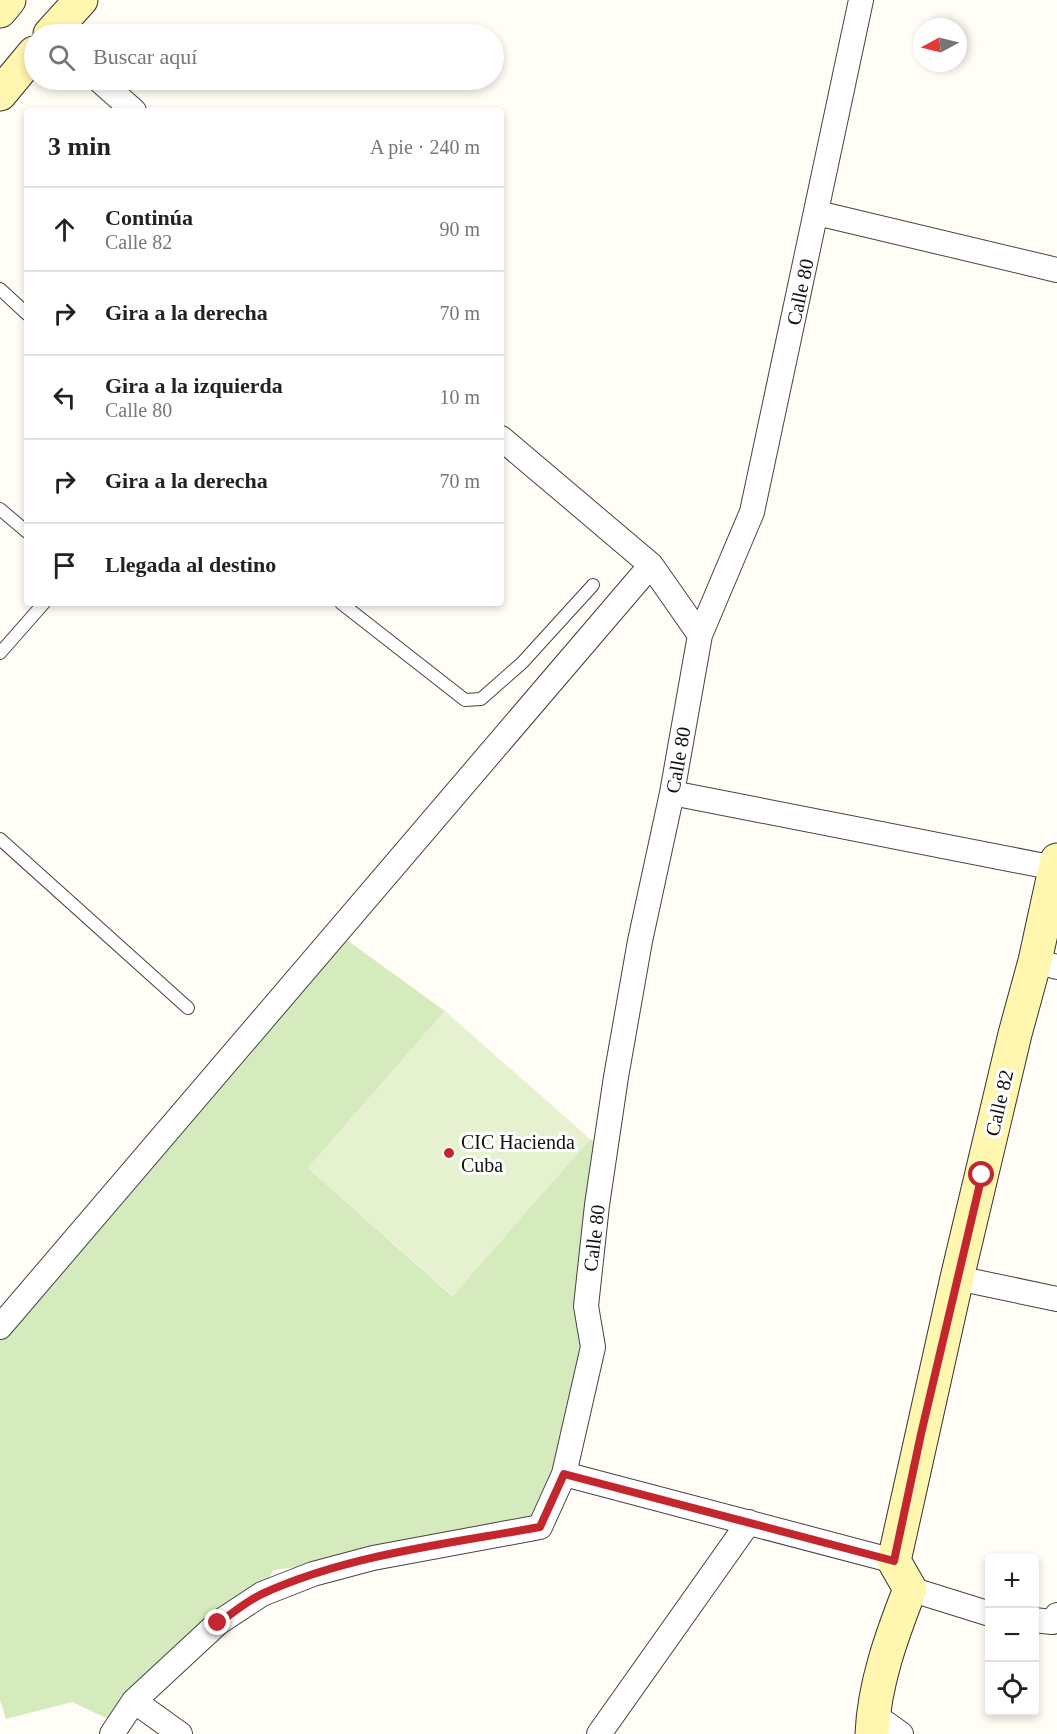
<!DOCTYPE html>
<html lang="es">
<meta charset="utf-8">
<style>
:root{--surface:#fff;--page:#f2f2f2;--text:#222;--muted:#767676;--line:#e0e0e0}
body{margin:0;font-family:"Times New Roman",serif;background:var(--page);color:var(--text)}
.controls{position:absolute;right:18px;bottom:18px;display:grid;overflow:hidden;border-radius:6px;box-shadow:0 3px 9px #0003}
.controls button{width:54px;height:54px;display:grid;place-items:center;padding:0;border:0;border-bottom:2px solid var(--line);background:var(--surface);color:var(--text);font:30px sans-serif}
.compass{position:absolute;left:913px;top:18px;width:54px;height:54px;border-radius:50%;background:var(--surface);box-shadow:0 3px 9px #0003;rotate:263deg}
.stop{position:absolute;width:18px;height:18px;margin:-14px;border:4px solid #c4262e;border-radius:50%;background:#fff}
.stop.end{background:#c4262e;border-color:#fff;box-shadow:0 2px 6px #0008}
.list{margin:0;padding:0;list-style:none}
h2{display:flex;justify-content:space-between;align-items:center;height:78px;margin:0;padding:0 24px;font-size:26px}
h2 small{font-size:20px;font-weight:400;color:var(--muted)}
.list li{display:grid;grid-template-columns:39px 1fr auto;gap:18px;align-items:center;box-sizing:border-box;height:84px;padding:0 24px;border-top:2px solid var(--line)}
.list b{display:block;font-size:22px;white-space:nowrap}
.list p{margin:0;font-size:20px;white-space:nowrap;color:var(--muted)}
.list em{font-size:20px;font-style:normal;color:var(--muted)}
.icon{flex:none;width:33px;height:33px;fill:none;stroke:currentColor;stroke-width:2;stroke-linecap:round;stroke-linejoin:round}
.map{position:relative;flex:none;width:1057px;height:1734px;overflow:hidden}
.search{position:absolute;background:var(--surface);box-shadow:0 3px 9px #0003;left:24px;top:24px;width:480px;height:66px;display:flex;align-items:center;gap:15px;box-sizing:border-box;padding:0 21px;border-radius:33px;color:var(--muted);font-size:22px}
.panel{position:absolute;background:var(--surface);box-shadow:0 3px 9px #0003;left:24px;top:108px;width:480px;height:498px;border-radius:6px}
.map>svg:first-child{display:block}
.green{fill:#d5ebbd}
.pitch{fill:#e6f2cf}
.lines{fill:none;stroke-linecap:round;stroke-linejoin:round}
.lane-casing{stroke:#444;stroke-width:14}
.street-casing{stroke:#444;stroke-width:26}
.secondary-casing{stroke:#333;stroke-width:35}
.lane{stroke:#fff;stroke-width:12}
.street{stroke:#fff;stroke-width:24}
.secondary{stroke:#fff6b0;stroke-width:33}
.route{stroke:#c4262e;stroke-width:8}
.poi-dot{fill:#c4262e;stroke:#fff;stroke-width:2}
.labels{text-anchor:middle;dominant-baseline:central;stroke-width:6;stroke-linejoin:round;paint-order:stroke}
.street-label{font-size:20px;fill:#111;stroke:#fff}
.poi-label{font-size:20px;fill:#111;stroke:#fff;text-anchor:start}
</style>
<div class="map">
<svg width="1057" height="1734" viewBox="0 0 1057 1734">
<rect width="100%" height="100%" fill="#fffdf5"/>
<path class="green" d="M 337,933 L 445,1011 L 308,1168 L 452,1296 L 590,1139 L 606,1147 L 593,1347 L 540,1527 L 373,1558 L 273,1570 L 262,1594 L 119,1724 L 72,1702 L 6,1719 L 0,1700 L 0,1327 Z"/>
<path class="pitch" d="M 445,1011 L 590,1139 L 453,1296 L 308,1168 Z"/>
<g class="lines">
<g class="lane-casing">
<path id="lane" d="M 0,289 L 27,314
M 0,509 L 27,532
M 341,603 L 465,700 L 481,699 L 522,663 L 593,585
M 0,653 L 44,603
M 0,839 L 188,1008"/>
</g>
<g class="street-casing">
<path id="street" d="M 99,80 L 134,111
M 817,213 L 1057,270
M 501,438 L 651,565 L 700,635
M 672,793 L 1055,868
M 1035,961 L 1057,967
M 957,1278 L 1057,1299
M 0,1327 L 651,565
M 564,1474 L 894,1561
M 910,1589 L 990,1614
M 1034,1620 L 1052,1622 L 1057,1615
M 134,1701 L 180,1734
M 873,1714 L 901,1734
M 112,1734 L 134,1701 L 218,1623 L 262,1594 L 313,1574 L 373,1558 L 540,1527 L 564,1474 L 593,1347 L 586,1306 L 597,1205 L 616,1077 L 640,941 L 672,793 L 700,635 L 752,512 L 861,0
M 599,1734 L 749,1522"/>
</g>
<g class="secondary-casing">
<path id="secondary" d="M 0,11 L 9,0
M 50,34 L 81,0
M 0,94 L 34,53
M 872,1734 C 874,1684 892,1635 910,1589 L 894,1561 L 957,1278 L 1015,1034 L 1035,961 L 1057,860"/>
</g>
<use href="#lane" class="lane"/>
<use href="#street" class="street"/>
<use href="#secondary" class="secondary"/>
</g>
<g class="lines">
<path class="route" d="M 218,1623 C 233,1613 248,1600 264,1593 C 351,1554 448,1544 540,1527 L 564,1474 L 894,1561 L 921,1434 L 982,1175"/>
</g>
<circle class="poi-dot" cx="449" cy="1153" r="6"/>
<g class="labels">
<g class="street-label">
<text transform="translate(800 292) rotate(-78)">Calle 80</text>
<text transform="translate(678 760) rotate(-80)">Calle 80</text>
<text transform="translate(999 1103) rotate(-77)">Calle 82</text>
<text transform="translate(594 1238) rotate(-83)">Calle 80</text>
</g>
<g class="poi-label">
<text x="461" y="1142">CIC Hacienda<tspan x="461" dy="23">Cuba</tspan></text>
</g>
</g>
</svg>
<div class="controls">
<button>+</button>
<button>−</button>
<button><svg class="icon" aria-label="locate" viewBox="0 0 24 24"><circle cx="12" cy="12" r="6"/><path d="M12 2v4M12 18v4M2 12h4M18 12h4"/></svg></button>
</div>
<svg class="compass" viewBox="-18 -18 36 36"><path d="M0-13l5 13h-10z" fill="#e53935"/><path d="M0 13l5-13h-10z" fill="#767676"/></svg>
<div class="stop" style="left:982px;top:1175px"></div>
<div class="stop end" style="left:218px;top:1623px"></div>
<div class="search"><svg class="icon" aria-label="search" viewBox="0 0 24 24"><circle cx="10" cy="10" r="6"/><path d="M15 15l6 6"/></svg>Buscar aquí</div>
<section class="panel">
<h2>3 min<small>A pie · 240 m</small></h2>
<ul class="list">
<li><svg class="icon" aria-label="ahead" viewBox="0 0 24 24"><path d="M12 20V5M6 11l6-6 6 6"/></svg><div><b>Continúa</b><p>Calle 82</p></div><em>90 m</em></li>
<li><svg class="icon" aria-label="right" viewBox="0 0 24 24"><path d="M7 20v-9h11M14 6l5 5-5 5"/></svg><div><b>Gira a la derecha</b></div><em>70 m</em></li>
<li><svg class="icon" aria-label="left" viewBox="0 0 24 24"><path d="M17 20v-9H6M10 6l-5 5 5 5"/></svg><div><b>Gira a la izquierda</b><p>Calle 80</p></div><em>10 m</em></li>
<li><svg class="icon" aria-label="right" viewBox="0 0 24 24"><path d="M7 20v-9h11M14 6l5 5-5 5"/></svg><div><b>Gira a la derecha</b></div><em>70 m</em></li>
<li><svg class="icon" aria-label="arrive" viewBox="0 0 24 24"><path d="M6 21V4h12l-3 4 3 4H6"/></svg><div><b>Llegada al destino</b></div></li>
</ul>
</section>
</div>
